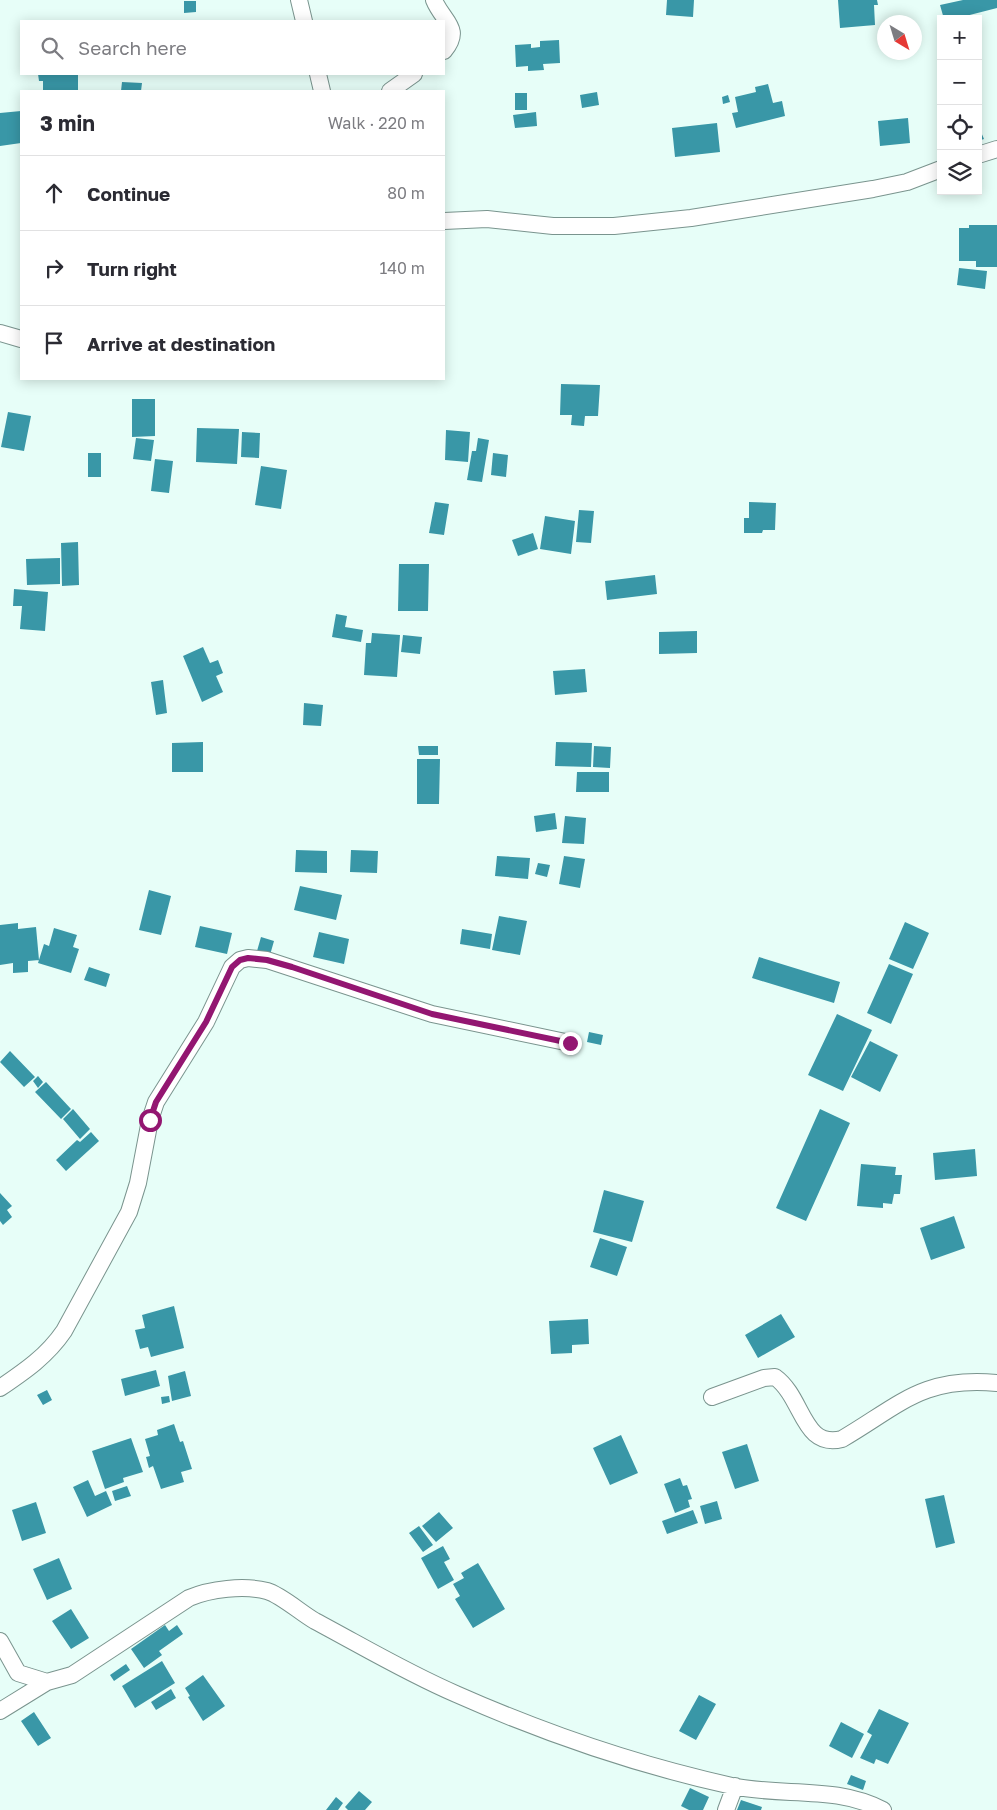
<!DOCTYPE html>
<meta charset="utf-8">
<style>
:root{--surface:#fff;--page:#f2f2f3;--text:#2b2b33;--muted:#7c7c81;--line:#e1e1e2}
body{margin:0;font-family:"Golos Text",sans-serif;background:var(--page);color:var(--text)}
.controls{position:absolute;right:15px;top:15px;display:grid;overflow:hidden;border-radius:0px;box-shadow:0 2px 12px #0003}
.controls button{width:45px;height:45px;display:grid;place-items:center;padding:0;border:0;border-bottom:1px solid var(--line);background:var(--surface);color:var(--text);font:25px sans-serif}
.compass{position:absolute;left:877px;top:15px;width:45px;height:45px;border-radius:50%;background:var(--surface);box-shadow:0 2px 12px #0003;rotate:142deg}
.stop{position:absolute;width:15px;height:15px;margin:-11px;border:4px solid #931671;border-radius:50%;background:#fff}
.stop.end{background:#931671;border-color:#fff;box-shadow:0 1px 5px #0008}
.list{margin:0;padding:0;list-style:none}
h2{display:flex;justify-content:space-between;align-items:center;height:65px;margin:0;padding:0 20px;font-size:21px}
h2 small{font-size:16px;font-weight:400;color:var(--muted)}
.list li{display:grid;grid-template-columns:32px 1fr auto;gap:15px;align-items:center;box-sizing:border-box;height:75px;padding:0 20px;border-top:1px solid var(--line)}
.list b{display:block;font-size:19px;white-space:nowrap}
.list em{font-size:16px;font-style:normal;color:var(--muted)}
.icon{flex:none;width:28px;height:28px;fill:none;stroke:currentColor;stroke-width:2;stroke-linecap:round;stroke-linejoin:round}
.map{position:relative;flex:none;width:997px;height:1810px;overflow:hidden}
.search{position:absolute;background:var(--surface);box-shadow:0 2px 12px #0003;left:20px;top:20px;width:425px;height:55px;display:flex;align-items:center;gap:12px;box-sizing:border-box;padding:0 18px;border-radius:0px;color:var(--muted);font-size:19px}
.panel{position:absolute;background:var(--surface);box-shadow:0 2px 12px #0003;left:20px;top:90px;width:425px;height:290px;border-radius:0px}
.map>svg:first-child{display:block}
.building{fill:#3997a7}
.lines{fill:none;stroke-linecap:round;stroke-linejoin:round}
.street-casing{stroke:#7a948e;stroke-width:18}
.street{stroke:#fff;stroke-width:16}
.route{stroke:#931671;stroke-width:6}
</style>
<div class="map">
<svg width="997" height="1810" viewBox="0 0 997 1810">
<rect width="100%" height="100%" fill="#e7fef8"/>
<path class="building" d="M 667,0 L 694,0 L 693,17 L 666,15 Z
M 838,0 L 877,0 L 878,5 L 874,5 L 875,25 L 840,28 Z
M 963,0 L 997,0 L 997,8 L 954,19 L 944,19 L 940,5 Z
M 184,1 L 196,1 L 196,12 L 184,13 Z
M 559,40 L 560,63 L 543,64 L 544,70 L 528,71 L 528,66 L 516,67 L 515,45 L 531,44 L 531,48 L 540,47 L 540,41 Z
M 38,74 L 78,74 L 78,91 L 43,91 L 43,81 L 39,81 Z
M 122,82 L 142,83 L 141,91 L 121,91 Z
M 768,84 L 773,103 L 782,101 L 785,116 L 736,128 L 732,113 L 738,112 L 735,97 L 756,92 L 755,87 Z
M 597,92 L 599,105 L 582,108 L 580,95 Z
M 515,93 L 527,93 L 527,110 L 515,110 Z
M 728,95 L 730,102 L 723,104 L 722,97 Z
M 21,111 L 21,143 L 0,146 L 0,113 Z
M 536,112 L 537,126 L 515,128 L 513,115 Z
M 908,118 L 910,143 L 880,146 L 878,121 Z
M 717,123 L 720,152 L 675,157 L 672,128 Z
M 978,125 L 984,139 L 978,141 Z
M 969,225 L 997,225 L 997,267 L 976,267 L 976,261 L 959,261 L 959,228 L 969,228 Z
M 959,268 L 987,271 L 985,289 L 957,285 Z
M 561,384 L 600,385 L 598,416 L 585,416 L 584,426 L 571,425 L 572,415 L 560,415 Z
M 132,399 L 155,399 L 155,436 L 132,437 Z
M 8,412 L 31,416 L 24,451 L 1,447 Z
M 197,428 L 239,429 L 237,464 L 196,462 Z
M 446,430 L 470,432 L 468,462 L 445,460 Z
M 242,432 L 260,433 L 259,458 L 241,457 Z
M 136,438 L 154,440 L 151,461 L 133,459 Z
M 478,438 L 489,440 L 482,482 L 467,480 L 472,451 L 476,451 Z
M 88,453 L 101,453 L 101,477 L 88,477 Z
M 493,453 L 508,455 L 506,477 L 491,475 Z
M 155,459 L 173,461 L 169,493 L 151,491 Z
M 261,466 L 287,470 L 281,509 L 255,505 Z
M 435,502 L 449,504 L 444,535 L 429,533 Z
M 749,502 L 776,503 L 775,530 L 763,530 L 762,533 L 744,533 L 744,518 L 749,518 Z
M 579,510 L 594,511 L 591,543 L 576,542 Z
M 545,516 L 575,521 L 571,554 L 540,549 Z
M 533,533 L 538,549 L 518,556 L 512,540 Z
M 78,542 L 79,585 L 62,586 L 61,543 Z
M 60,558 L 60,584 L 27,585 L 26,559 Z
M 399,564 L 429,564 L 428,611 L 398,611 Z
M 655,575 L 657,594 L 607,600 L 605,581 Z
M 14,589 L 48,592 L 45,631 L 20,629 L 22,606 L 13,606 Z
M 336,614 L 347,616 L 345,627 L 363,630 L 361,642 L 332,637 Z
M 697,631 L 697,653 L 659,654 L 659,632 Z
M 372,633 L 400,635 L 397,677 L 364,675 L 366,643 L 371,643 Z
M 403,635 L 422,637 L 420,654 L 401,652 Z
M 203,647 L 210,663 L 218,660 L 223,673 L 216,676 L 223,692 L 202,702 L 183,656 Z
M 585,669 L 587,692 L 555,695 L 553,671 Z
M 163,680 L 167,713 L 156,715 L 151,682 Z
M 304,703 L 323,705 L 321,726 L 303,725 Z
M 203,742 L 203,772 L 172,772 L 172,743 Z
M 556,742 L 592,743 L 591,767 L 555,766 Z
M 418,746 L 438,746 L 438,755 L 419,755 Z
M 594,746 L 611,747 L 610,768 L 593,767 Z
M 417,759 L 440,759 L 439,804 L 417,804 Z
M 577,772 L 609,772 L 609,792 L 576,792 Z
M 555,813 L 557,829 L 536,832 L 534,816 Z
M 565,816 L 586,818 L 584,844 L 562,843 Z
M 296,850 L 327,851 L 327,873 L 295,872 Z
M 351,850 L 378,851 L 377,873 L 350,872 Z
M 497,856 L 530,858 L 528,879 L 495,876 Z
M 564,856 L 585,859 L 580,888 L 559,884 Z
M 538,863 L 550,865 L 547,877 L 535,874 Z
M 300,886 L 342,895 L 336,920 L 294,910 Z
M 149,890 L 171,896 L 161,935 L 139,930 Z
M 499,916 L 527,921 L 520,955 L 492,950 Z
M 905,922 L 929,933 L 913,969 L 889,959 Z
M 18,923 L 18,929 L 36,927 L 39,960 L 28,961 L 28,972 L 13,973 L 13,963 L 0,965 L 0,925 Z
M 200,926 L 232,933 L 227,954 L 195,947 Z
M 54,928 L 77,935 L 73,947 L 79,949 L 71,973 L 38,963 L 44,944 L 49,946 Z
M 462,929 L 492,934 L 490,949 L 460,944 Z
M 319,932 L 349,939 L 344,964 L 313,957 Z
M 261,937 L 274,941 L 270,955 L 257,951 Z
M 759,957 L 840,982 L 834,1003 L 752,978 Z
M 889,964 L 913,974 L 891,1024 L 867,1013 Z
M 89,967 L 110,974 L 106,987 L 84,980 Z
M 837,1014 L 872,1030 L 843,1091 L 808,1075 Z
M 589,1032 L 603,1035 L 601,1045 L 587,1042 Z
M 870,1041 L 898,1055 L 880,1092 L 851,1077 Z
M 10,1051 L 35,1077 L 24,1087 L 0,1062 Z
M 38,1076 L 43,1082 L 38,1088 L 33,1081 Z
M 46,1082 L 71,1109 L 61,1119 L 35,1092 Z
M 73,1109 L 90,1129 L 80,1139 L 63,1119 Z
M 820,1109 L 850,1123 L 806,1221 L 776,1208 Z
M 91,1132 L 99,1141 L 66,1171 L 56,1160 L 77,1140 L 80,1142 Z
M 975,1149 L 977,1176 L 935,1180 L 933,1153 Z
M 861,1164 L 896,1167 L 895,1175 L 902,1175 L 900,1194 L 894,1194 L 892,1204 L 883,1203 L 883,1208 L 857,1206 Z
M 604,1190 L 644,1201 L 632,1242 L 593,1232 Z
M 0,1193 L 12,1206 L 7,1210 L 12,1217 L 3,1225 L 0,1221 Z
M 954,1216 L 965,1248 L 931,1260 L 920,1228 Z
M 600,1238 L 627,1247 L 617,1276 L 590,1267 Z
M 174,1306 L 184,1348 L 151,1357 L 148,1347 L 140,1349 L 135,1330 L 145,1328 L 142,1315 Z
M 781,1314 L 795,1337 L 758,1358 L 745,1335 Z
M 588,1319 L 589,1344 L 572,1345 L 572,1353 L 551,1354 L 549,1321 Z
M 156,1370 L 160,1386 L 125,1396 L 121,1379 Z
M 185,1371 L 191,1396 L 172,1401 L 168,1376 Z
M 47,1390 L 52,1400 L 43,1405 L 37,1395 Z
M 169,1396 L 170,1402 L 162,1404 L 161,1397 Z
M 174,1424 L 180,1442 L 183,1441 L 192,1469 L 181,1472 L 184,1482 L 161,1489 L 153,1466 L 149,1468 L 146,1457 L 150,1456 L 145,1439 L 158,1435 L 157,1430 Z
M 621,1435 L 638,1473 L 610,1485 L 593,1448 Z
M 131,1438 L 143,1472 L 123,1478 L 124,1482 L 105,1489 L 92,1451 Z
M 747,1444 L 759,1481 L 735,1489 L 722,1452 Z
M 680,1478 L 683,1486 L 687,1485 L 692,1499 L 688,1500 L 690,1507 L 675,1513 L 664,1484 Z
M 88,1480 L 95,1496 L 106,1491 L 112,1505 L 87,1517 L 73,1487 Z
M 127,1486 L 131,1496 L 115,1501 L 112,1491 Z
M 944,1495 L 955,1543 L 936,1548 L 925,1499 Z
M 717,1501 L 722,1519 L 705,1524 L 700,1506 Z
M 36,1502 L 46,1533 L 22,1541 L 12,1510 Z
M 693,1510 L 698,1523 L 667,1534 L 662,1521 Z
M 439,1512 L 453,1528 L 436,1542 L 422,1526 Z
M 419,1526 L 433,1545 L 423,1552 L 409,1533 Z
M 443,1546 L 450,1559 L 444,1562 L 454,1580 L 438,1589 L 421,1558 Z
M 59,1558 L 72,1589 L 47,1600 L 33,1569 Z
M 478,1563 L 505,1609 L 473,1628 L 455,1599 L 460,1596 L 453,1584 L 464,1578 L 461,1573 Z
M 71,1609 L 89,1638 L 71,1649 L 52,1621 Z
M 165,1625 L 169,1631 L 177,1625 L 183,1634 L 159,1651 L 162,1655 L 144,1668 L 131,1649 Z
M 162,1661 L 175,1683 L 135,1708 L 122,1686 Z
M 126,1664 L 130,1670 L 114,1681 L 110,1675 Z
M 203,1675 L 225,1706 L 203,1721 L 188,1697 L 190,1696 L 185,1688 Z
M 171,1689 L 176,1698 L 156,1710 L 151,1702 Z
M 699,1695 L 716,1704 L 696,1740 L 679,1731 Z
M 879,1709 L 909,1723 L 888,1764 L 876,1759 L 874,1764 L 860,1758 L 872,1735 L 867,1732 Z
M 34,1712 L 51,1738 L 38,1746 L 21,1721 Z
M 841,1722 L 864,1734 L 852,1758 L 829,1746 Z
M 851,1775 L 866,1781 L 863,1790 L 847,1784 Z
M 690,1788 L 709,1797 L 703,1810 L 689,1810 L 681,1806 Z
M 359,1791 L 372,1802 L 365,1810 L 348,1810 L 345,1807 Z
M 336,1797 L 343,1803 L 338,1810 L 326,1810 Z
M 741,1800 L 762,1807 L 761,1810 L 737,1810 Z"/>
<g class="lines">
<g class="street-casing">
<path id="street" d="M 299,0 L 304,21
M 434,0 C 443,22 463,28 444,51
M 318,74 L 322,91
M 390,91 L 414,74
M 978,155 L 997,149
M 444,221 L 487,219 L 553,226 L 614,226 L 691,218 L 873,189 L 907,182 L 941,169
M 0,333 L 21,339
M 0,1388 C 25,1371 47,1356 64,1331 L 129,1212 L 138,1183 L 150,1120 L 156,1102 L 206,1022 L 232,967 L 240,960 L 248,958 L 267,960 L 432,1014 L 570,1043
M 712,1397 L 764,1378 L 775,1377 C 804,1398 802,1449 842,1439 C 900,1405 923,1376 997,1383
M 0,1641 L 18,1673 L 47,1682 L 72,1675 L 189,1598 C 210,1589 244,1585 267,1591 C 281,1595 301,1613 315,1621 C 362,1646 407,1673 456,1694 C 544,1733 637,1765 732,1786 C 783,1797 835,1785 883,1810
M 0,1711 L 47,1682
M 726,1810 L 735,1786"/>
</g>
<use href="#street" class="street"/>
</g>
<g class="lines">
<path class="route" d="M 150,1120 L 156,1102 L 206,1022 L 232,967 L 240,960 L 248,958 L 267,960 L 292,967 L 432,1014 L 570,1043"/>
</g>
</svg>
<div class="controls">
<button>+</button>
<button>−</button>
<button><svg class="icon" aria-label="locate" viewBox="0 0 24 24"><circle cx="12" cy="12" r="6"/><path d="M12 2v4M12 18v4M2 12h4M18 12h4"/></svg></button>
<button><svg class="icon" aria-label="layers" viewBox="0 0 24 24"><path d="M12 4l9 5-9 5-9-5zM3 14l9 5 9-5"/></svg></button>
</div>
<svg class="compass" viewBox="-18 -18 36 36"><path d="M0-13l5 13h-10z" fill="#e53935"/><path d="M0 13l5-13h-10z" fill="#7c7c81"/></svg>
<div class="stop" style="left:150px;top:1120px"></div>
<div class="stop end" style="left:570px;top:1043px"></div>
<div class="search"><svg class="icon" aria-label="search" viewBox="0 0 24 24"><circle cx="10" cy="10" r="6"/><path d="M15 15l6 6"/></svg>Search here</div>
<section class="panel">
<h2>3 min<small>Walk · 220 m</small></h2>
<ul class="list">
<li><svg class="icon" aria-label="ahead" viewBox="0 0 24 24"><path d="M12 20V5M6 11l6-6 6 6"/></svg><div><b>Continue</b></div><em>80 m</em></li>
<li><svg class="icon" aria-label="right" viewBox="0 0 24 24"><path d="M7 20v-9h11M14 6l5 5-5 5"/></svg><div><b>Turn right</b></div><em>140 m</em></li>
<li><svg class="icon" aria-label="arrive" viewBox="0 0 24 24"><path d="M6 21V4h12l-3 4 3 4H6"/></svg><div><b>Arrive at destination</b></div></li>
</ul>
</section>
</div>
